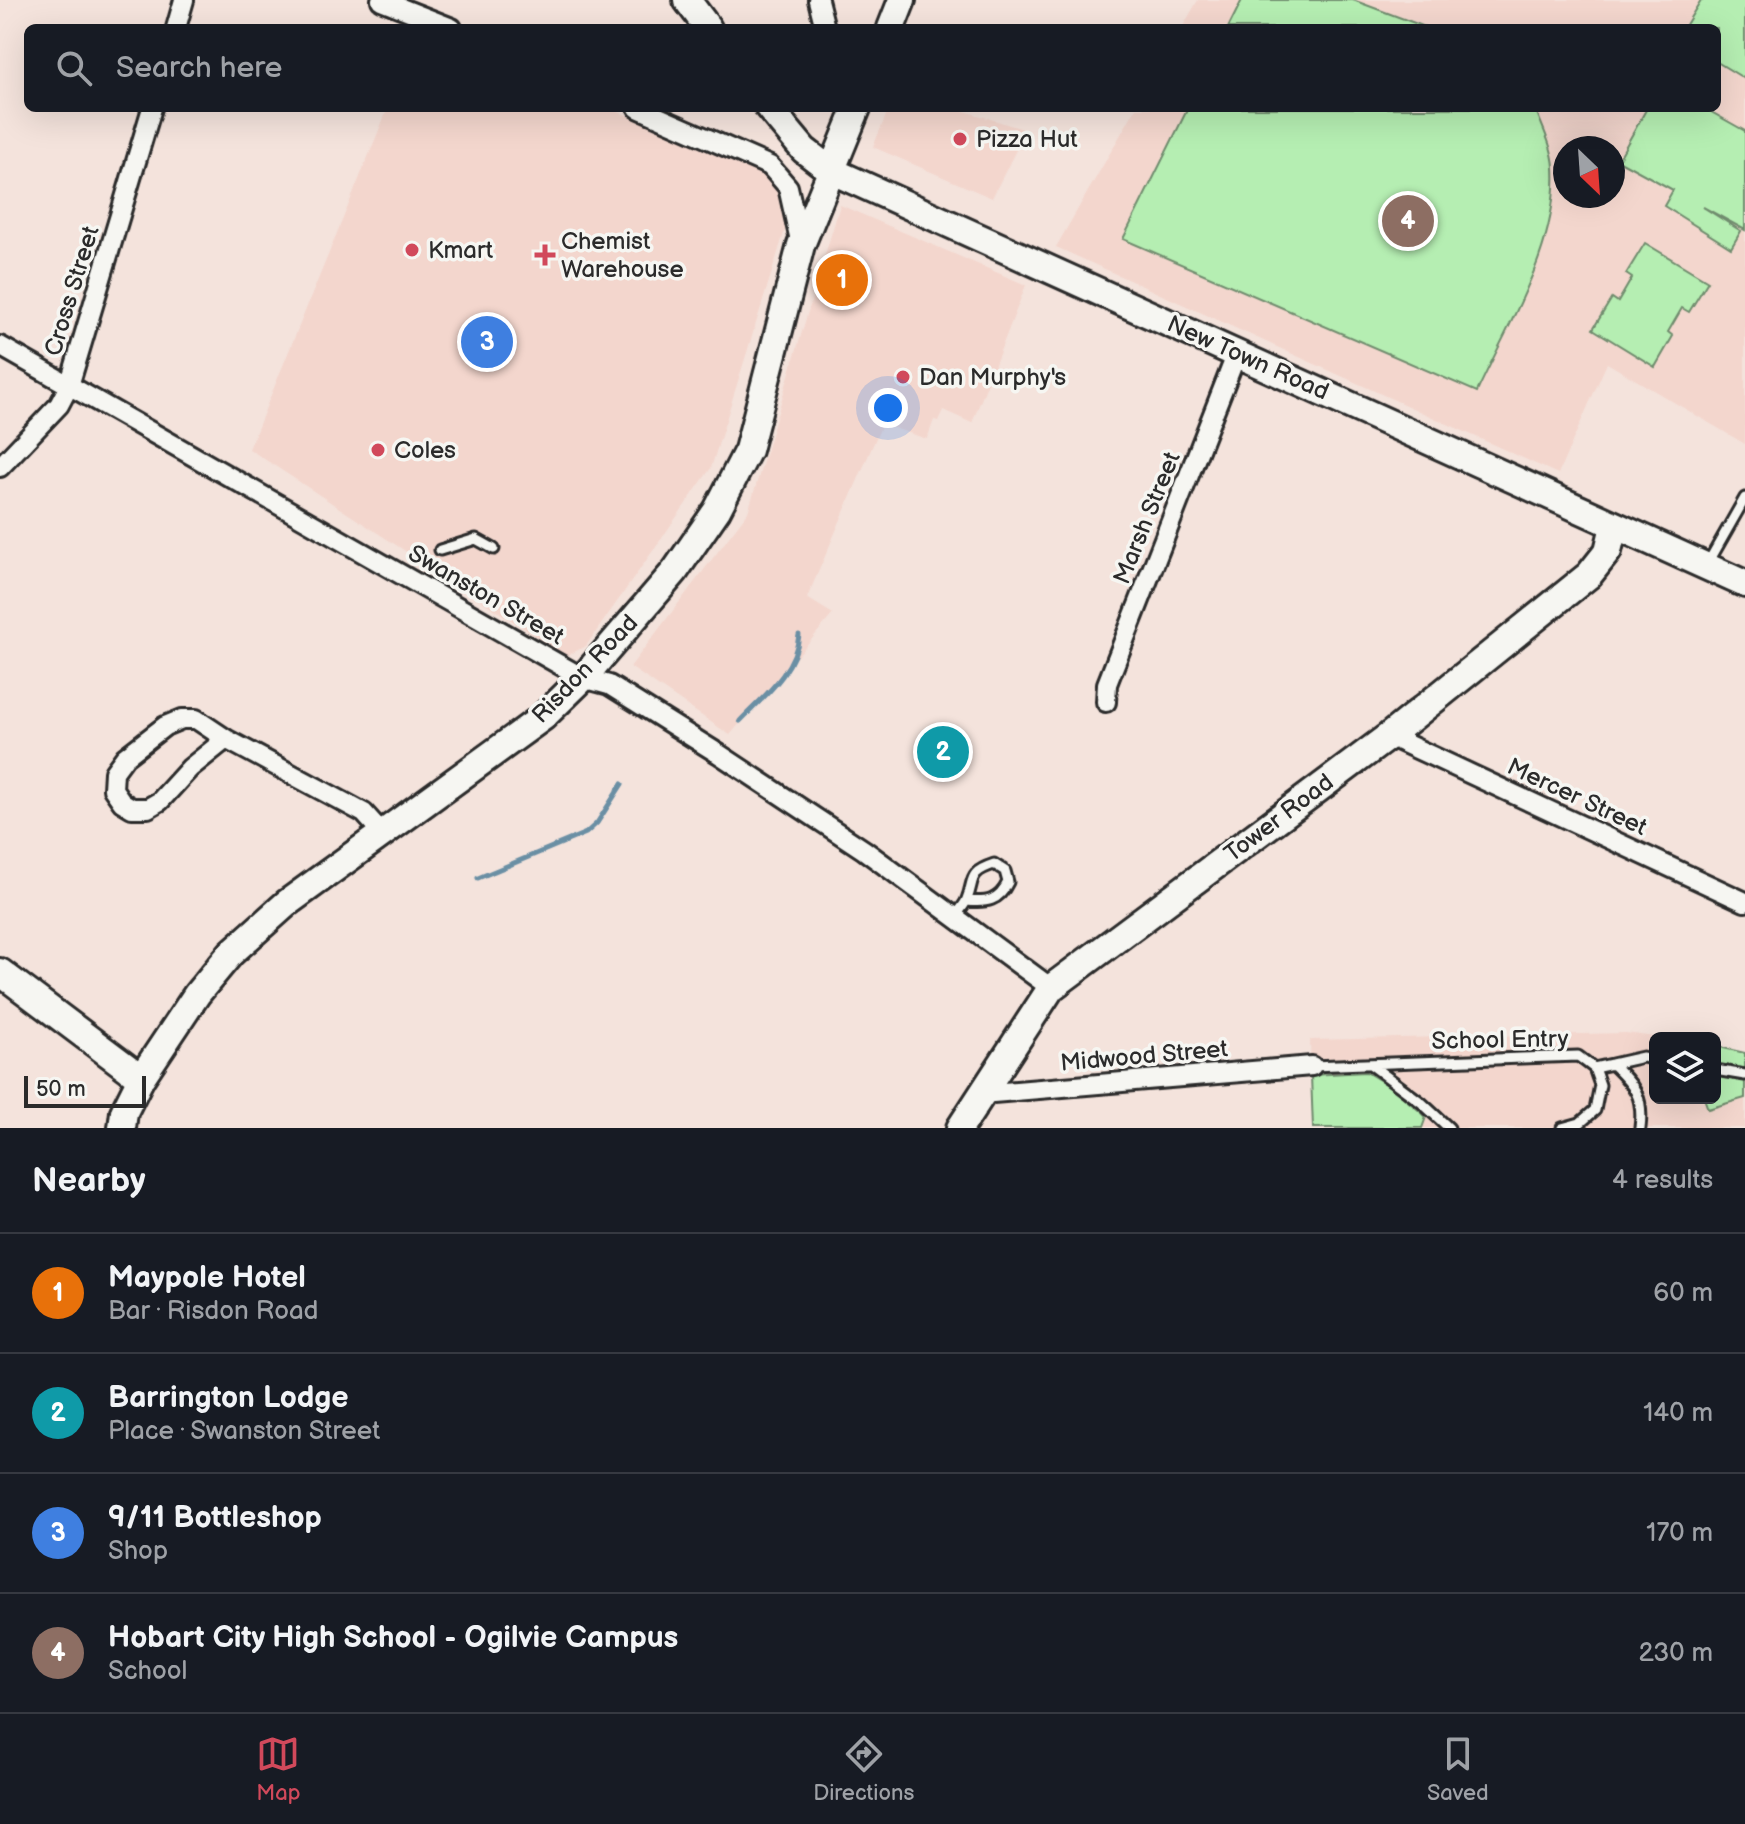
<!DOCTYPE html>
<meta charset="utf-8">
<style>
:root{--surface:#171b24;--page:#20242c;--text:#f1f3f6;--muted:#9ea1a6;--line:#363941;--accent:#d1495b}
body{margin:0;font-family:"Balsamiq Sans",sans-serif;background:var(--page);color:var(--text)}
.controls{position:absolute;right:24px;bottom:24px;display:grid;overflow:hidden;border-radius:12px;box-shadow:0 8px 32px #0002}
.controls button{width:72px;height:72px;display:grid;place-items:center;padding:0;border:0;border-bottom:2px solid var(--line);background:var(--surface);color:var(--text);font:40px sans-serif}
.compass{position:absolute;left:1553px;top:136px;width:72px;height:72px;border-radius:50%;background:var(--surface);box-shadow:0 8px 32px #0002;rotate:155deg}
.scale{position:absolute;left:24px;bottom:20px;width:122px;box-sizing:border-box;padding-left:8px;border:4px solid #2b2b2b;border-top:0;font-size:22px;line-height:28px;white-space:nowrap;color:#2b2b2b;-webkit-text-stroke:6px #f6f6f2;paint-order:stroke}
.you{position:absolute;left:888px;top:408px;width:28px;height:28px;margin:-20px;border:6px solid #fff;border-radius:50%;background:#1a73e8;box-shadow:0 0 0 12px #1a73e833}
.badge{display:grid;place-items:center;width:52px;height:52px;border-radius:50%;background:var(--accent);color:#fff;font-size:26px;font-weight:700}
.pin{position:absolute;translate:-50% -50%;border:4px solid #fff;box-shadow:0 2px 8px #0006}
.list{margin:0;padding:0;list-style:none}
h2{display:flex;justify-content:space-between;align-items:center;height:104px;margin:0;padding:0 32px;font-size:34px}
h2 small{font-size:26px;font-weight:400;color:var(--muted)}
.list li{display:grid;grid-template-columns:52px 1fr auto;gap:24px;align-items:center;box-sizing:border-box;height:120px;padding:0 32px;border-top:2px solid var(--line)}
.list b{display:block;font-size:30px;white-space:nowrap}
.list p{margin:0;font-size:26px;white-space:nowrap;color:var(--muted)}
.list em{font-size:26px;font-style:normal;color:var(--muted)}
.icon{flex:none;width:44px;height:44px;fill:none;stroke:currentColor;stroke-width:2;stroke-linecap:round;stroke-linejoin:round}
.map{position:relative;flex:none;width:1745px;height:1128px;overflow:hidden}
.search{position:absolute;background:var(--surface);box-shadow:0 8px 32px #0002;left:24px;right:24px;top:24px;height:88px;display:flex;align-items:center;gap:20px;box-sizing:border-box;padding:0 28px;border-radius:12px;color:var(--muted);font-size:30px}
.sheet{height:584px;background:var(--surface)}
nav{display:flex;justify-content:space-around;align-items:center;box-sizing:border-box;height:112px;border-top:2px solid var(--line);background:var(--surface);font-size:22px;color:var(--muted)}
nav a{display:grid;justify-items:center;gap:4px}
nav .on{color:var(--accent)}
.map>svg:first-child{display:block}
.built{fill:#f3d6cd;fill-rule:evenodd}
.green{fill:#b5eeb2;stroke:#708c6e;stroke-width:2}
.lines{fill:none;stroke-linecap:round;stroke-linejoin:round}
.stream{stroke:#6a8fa4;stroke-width:5}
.lane-casing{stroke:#2b2b2b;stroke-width:15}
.street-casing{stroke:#2b2b2b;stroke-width:24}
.secondary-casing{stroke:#2b2b2b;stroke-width:32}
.lane{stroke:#f6f6f2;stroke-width:9}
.street{stroke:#f6f6f2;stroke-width:18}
.secondary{stroke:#f6f6f2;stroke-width:26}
.poi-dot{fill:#d1495b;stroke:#f6f6f2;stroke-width:3}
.labels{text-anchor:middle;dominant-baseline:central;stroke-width:7;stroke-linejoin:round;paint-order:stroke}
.poi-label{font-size:24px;fill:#2b2b2b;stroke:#f6f6f2;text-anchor:start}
.street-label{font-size:24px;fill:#2b2b2b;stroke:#f6f6f2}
</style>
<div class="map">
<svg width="1745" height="1128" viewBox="0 0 1745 1128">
<rect width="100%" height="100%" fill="#f4e3dc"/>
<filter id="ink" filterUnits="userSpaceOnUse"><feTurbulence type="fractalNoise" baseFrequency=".0125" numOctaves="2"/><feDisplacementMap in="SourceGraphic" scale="16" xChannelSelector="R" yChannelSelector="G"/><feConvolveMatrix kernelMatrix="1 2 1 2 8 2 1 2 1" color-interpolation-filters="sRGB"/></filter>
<g filter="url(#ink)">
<path class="built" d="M 1198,0 L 1745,0 L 1745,444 L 1607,363 L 1558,474 L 1056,247 L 1136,108 L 1717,108 L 1717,28 L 1182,28 ZM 1565,148 L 1613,148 L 1613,196 L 1565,196 Z
M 388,108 L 609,108 L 759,170 L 780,191 L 789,217 L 711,468 L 586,646 L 566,656 L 249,449 Z
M 889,108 L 955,108 L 1026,130 L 992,198 L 873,147 Z
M 840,205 L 1026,285 L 972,423 L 943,410 L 938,421 L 934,420 L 927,439 L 882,424 L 807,598 L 833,614 L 730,735 L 630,667 L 748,512 Z
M 1626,1033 L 1662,1038 L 1655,1038 L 1655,1098 L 1715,1098 L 1715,1046 L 1745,1053 L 1745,1128 L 1313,1128 L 1310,1040 Z"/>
<path class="green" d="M 1242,0 L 1353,0 L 1428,28 L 1228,28 Z
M 1701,0 L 1745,0 L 1745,79 L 1717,62 L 1717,28 L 1684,28 Z
M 1188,108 L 1535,108 C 1542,126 1553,148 1554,167 C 1559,245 1509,322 1477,392 L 1123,239 Z
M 1647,108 L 1704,108 L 1745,131 L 1745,230 L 1703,207 L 1741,231 L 1731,248 L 1664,206 L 1673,190 L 1618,160 Z
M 1645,243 L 1708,281 L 1689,312 L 1682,308 L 1668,332 L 1673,336 L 1655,367 L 1593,329 L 1612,298 L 1618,302 L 1632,278 L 1626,274 Z
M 1715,1046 L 1745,1053 L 1745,1098 L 1708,1109 L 1704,1098 L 1715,1098 Z
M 1366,1072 L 1391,1087 L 1422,1113 L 1426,1117 L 1422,1128 L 1313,1128 L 1311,1075 Z"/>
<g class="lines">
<path class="stream" d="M 740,721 C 763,697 796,671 799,635
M 478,878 L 586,833 L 597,823 L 622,784"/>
<g class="lane-casing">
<path id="lane" d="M 440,550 L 476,539 L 494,549
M 1708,563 L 1745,498
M 955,916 C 959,911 965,905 967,899 C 975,879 967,873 994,864 L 1005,871 L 1008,882 C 999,901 987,903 967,901
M 1370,1064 L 1422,1103 L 1449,1128
M 1612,1064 L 1643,1057 L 1655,1060
M 1312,1066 L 1578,1056 L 1594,1068 L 1600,1085 L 1595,1110 L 1580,1123 L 1562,1128
M 1594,1068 L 1612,1064 C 1635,1086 1644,1096 1640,1128
M 1715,1070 L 1745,1075"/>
</g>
<g class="street-casing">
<path id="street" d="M 381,0 L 452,28
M 818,0 L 825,28
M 176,28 L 184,0
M 638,108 L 770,166 L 788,187 L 801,245
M 0,346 L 583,678 L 609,685 L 719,754 L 864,850 L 1051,988
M 0,467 L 59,405 L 69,386 L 152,108
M 1106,702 L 1107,684 L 1237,353
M 1389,736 L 1745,902
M 226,739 L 190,768 L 160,801 L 148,808 L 132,808 L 122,802 L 113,789 L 114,772 L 125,757 L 165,726 L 182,719 L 196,719 L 226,739 L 364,813 L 382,833
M 981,1094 L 1312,1066"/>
</g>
<g class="secondary-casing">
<path id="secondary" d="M 687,0 L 708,28
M 891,28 L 902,0
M 769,108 L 804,150 L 830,170 L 1745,584
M 0,972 L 141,1078
M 122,1128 L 124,1112 L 141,1078 L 197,994 L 231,953 L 287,903 L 543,717 L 583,678 L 675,571 L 717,510 L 748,450 L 801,245 L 857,108
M 960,1128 L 1051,988 L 1389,736 L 1589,575 L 1608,551 L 1614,526"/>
</g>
<use href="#lane" class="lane"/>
<use href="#street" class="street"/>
<use href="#secondary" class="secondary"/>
</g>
</g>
<g class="poi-dot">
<circle cx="960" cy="139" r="8"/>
<circle cx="412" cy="250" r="8"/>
<path d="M541 243h8v8h8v8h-8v8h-8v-8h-8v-8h8z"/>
<circle cx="903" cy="377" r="8"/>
<circle cx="378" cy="450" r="8"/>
</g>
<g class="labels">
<g class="poi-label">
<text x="976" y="139">Pizza Hut</text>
<text x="561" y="241">Chemist<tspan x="561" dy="28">Warehouse</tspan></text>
<text x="428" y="250">Kmart</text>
<text x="919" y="377">Dan Murphy's</text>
<text x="394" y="450">Coles</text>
</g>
<g class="street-label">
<text transform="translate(72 291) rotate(-73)">Cross Street</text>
<text transform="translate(1248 358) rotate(24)">New Town Road</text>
<text transform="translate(1147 518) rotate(-68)">Marsh Street</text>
<text transform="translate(486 595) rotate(30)">Swanston Street</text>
<text transform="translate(585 669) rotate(-46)">Risdon Road</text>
<text transform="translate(1577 797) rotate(25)">Mercer Street</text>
<text transform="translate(1279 818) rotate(-37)">Tower Road</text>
<text transform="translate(1500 1040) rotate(-1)">School Entry</text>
<text transform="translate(1144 1056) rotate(-5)">Midwood Street</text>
</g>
</g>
</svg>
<div class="controls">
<button><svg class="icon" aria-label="layers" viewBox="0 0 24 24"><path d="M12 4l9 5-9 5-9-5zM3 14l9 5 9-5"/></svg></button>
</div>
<svg class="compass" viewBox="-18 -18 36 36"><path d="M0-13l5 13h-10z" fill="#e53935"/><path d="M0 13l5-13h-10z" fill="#9ea1a6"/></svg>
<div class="scale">50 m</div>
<div class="you"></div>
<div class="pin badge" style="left:842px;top:280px;background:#e8710a">1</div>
<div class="pin badge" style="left:943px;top:752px;background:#0f9aa8">2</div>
<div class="pin badge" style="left:487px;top:342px;background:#3f7fe0">3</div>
<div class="pin badge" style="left:1408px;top:221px;background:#8d6e63">4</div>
<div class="search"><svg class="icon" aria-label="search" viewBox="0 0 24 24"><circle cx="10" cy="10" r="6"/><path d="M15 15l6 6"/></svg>Search here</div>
</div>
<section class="sheet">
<h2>Nearby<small>4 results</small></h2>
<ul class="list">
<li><span class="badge" style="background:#e8710a">1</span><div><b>Maypole Hotel</b><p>Bar · Risdon Road</p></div><em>60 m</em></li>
<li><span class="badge" style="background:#0f9aa8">2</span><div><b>Barrington Lodge</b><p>Place · Swanston Street</p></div><em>140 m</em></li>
<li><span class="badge" style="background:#3f7fe0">3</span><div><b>9/11 Bottleshop</b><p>Shop</p></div><em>170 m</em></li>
<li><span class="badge" style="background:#8d6e63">4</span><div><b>Hobart City High School - Ogilvie Campus</b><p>School</p></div><em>230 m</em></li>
</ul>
</section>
<nav>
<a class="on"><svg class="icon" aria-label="map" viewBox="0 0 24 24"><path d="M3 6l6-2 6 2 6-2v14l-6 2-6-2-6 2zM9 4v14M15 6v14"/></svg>Map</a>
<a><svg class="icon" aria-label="directions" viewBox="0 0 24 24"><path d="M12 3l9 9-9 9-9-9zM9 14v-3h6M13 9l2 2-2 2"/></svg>Directions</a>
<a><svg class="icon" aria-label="saved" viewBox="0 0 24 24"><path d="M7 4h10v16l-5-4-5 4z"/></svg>Saved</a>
</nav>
